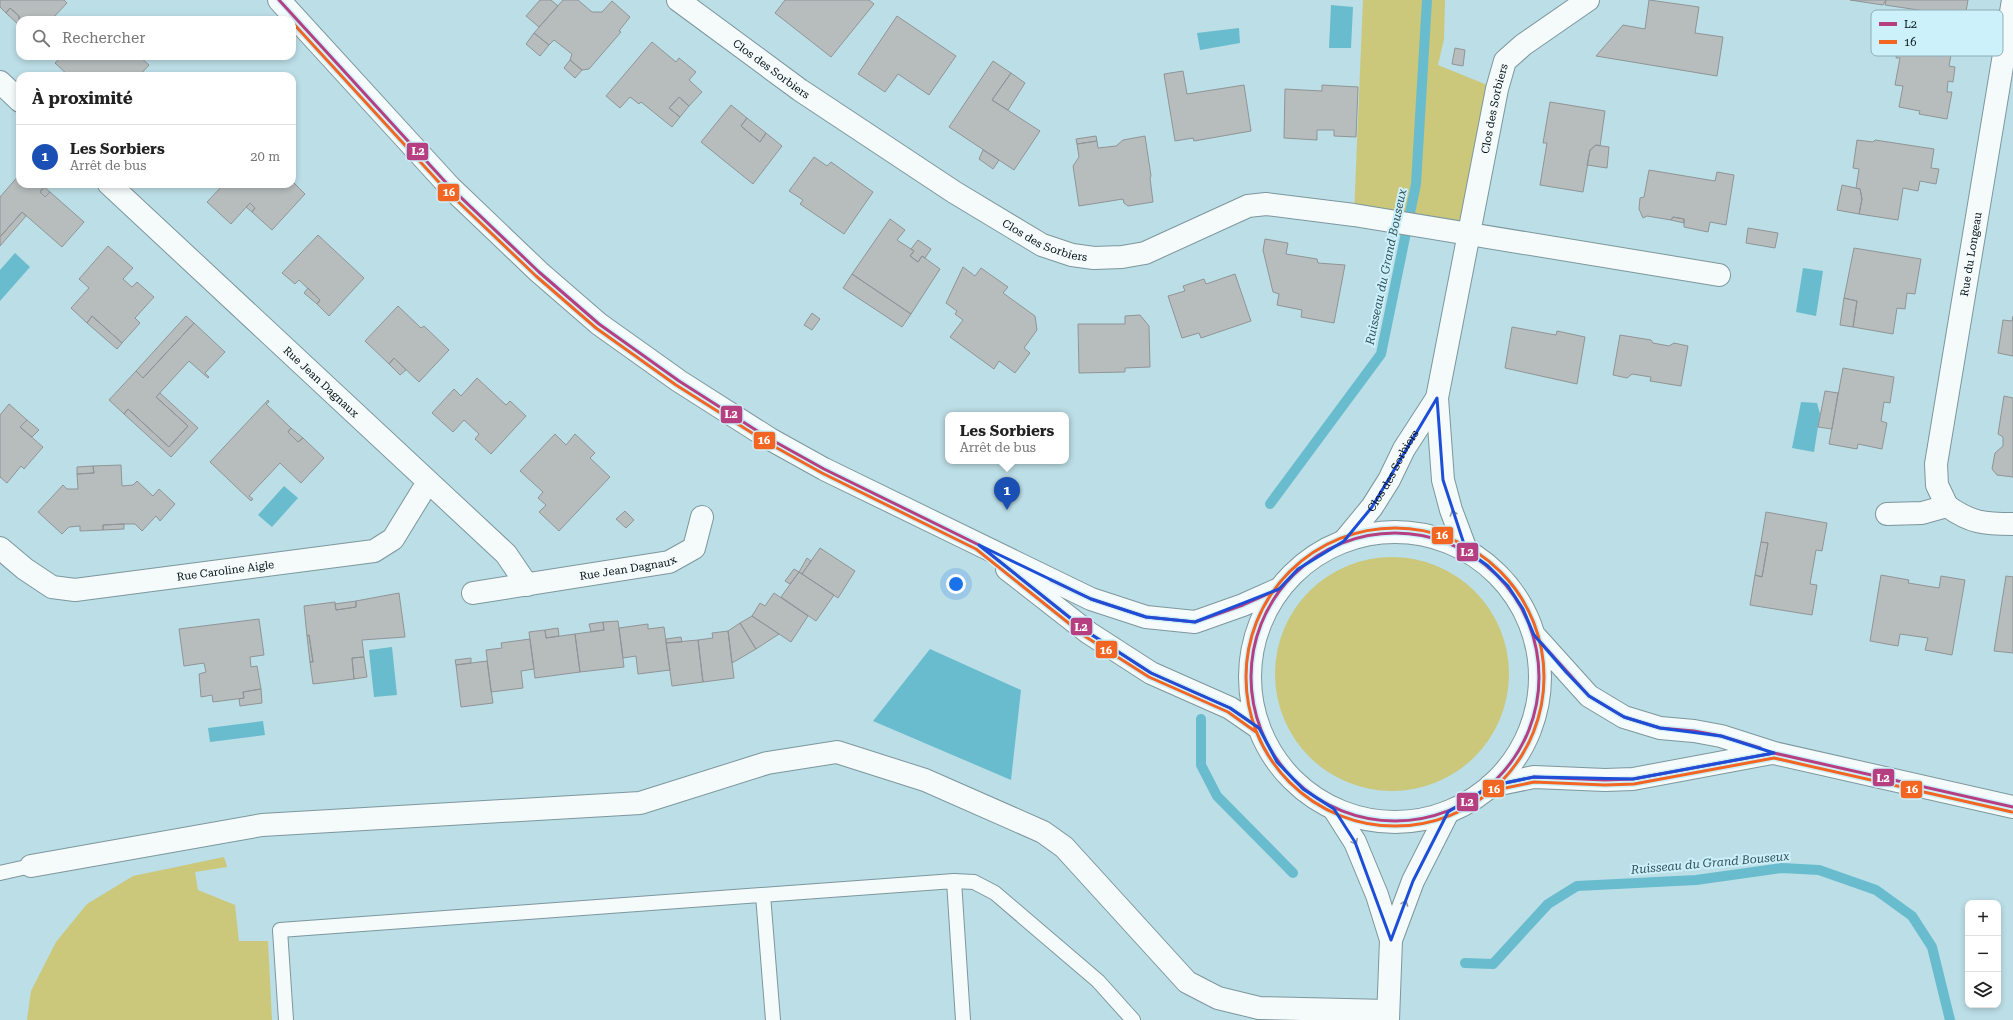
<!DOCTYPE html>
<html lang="fr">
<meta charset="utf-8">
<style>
:root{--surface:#fff;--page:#f2f2f2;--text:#222;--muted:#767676;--line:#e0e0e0;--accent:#42575e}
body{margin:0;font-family:"Roboto Serif",serif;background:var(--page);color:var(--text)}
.controls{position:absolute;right:12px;bottom:12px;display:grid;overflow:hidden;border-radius:8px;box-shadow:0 2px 6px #0003}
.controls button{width:36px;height:36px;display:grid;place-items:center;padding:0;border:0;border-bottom:1px solid var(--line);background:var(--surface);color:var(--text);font:20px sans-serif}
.you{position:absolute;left:956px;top:584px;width:14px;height:14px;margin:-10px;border:3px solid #fff;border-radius:50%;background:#1a73e8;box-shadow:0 0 0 6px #1a73e833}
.badge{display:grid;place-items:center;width:26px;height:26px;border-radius:50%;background:var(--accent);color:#fff;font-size:13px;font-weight:700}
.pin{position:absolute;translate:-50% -33px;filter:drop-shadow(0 1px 2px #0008)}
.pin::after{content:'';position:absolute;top:21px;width:14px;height:12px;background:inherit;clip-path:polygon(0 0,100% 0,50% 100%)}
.popup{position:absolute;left:945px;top:412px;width:124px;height:52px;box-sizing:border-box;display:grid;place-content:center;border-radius:8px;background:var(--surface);filter:drop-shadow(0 1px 3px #0005);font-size:13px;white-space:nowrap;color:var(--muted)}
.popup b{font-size:15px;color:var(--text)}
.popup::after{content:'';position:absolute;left:50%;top:100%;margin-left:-8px;border:8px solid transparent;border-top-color:var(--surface)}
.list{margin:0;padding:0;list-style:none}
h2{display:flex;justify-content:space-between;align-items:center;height:52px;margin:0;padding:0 16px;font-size:17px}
h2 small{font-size:13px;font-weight:400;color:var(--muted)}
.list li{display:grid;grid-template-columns:26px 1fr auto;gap:12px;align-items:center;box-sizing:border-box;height:64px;padding:0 16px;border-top:1px solid var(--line)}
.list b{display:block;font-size:15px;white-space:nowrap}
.list p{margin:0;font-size:13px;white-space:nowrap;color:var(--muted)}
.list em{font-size:13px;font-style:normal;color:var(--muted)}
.icon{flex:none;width:22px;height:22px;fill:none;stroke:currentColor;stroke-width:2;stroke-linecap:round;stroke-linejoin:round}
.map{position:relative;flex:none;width:2013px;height:1020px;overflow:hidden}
.search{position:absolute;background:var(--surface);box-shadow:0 2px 6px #0003;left:16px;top:16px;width:280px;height:44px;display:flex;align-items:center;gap:10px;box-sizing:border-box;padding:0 14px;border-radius:12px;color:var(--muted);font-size:15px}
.panel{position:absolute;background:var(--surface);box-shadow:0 2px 6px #0003;left:16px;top:72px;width:280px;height:116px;border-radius:12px}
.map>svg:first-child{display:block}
.green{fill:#cbc77b}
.water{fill:#69bcce}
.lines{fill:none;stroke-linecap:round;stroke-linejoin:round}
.stream{stroke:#69bcce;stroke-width:10}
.building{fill:#b7bcbd;stroke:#8f9597}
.lane-casing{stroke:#7c979d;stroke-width:16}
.street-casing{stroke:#7c979d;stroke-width:24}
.secondary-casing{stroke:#7c979d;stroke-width:24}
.lane{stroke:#f5fafb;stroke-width:14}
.street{stroke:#f5fafb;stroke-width:22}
.secondary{stroke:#f5fafb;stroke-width:22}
.bus-1-casing{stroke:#cdf1fa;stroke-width:6}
.bus-2-casing{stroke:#cdf1fa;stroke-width:6}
.bus-1{stroke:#b63f82;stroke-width:3}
.bus-2{stroke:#f26522;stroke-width:3}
.oneway{stroke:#939c9f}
.marked{fill:none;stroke:#1d4ed8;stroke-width:3;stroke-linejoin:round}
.labels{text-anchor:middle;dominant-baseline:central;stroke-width:4;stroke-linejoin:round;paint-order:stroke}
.street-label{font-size:11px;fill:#000f14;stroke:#cdf1fa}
.water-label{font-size:12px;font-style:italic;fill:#325259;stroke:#cdf1fa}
.key{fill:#cdf1fa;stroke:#90adb5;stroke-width:1}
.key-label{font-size:11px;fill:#000f14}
.line-badge{stroke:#cdf1fa;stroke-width:1.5}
.badge-label{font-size:11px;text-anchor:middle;font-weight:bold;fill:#fff}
</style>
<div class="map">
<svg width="2013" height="1020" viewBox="0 0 2013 1020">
<rect width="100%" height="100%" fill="#bcdee6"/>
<path class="green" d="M 1363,0 L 1445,0 L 1444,39 L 1438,65 L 1497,89 L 1469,234 L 1354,215 Z
M1275 674a117 117 0 1 1 234 0a117 117 0 1 1-234 0Z
M 224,857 L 227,867 L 195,872 L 198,890 L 235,905 L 239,941 L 268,941 L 272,1020 L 27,1020 L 31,991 L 56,942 L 87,904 L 133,876 Z"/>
<path class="water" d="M 1331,5 L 1353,7 L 1351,48 L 1329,48 Z
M 1239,28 L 1240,43 L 1200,50 L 1197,33 Z
M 15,253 L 30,267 L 0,301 L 0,270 Z
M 1803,268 L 1823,271 L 1816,316 L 1796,312 Z
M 1801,402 L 1817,403 L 1820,414 L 1814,452 L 1792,448 Z
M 284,486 L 298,498 L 272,527 L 258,515 Z
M 392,647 L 397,695 L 374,697 L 369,650 Z
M 930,649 L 1021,690 L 1011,780 L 873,721 Z
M 263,721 L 265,735 L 210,742 L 208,728 Z"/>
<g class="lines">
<path class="stream" d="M 1270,504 L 1381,354 L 1416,184 L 1427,0
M 1201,719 L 1201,765 L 1217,796 L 1293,873
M 1465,963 L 1493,964 L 1548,904 L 1577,886 L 1696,880 L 1782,868 L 1819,870 L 1876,890 L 1912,916 L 1932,947 L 1950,1020"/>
</g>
<path class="building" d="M 0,0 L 64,0 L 67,3 L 51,20 L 20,20 L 20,26 L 19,16 L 10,8 L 6,13 L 0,7 Z
M 540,0 L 551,0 L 558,6 L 539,27 L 526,16 Z
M 563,0 L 578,0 L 592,12 L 602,12 L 612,1 L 630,17 L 619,31 L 621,32 L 589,69 L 582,70 L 570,60 L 572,54 L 554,40 L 549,45 L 534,33 Z
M 785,0 L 869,0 L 874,4 L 831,57 L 775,13 Z
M 1649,0 L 1699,7 L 1695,33 L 1723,37 L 1717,76 L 1596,56 L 1623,25 L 1645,29 Z
M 1850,0 L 1886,0 L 1883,5 Z
M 1886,0 L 1968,0 L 1965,17 L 1885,5 Z
M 10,8 L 19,16 L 19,25 L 6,13 Z
M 897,16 L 956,56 L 929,95 L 898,74 L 885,92 L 858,74 Z
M 534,33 L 549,45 L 540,56 L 526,44 Z
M 1899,40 L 1952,49 L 1949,66 L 1955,67 L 1953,82 L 1948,81 L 1947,92 L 1952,92 L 1947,119 L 1919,114 L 1920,111 L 1899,107 L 1903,86 L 1895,85 L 1900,58 L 1896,58 Z
M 652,42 L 676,62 L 679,58 L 696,72 L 689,80 L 702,92 L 689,106 L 679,97 L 669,108 L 680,117 L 672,127 L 641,102 L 639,104 L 630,97 L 620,108 L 606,96 Z
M 1455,48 L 1465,50 L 1463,66 L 1452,64 Z
M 62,56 L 139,56 L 149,65 L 139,76 L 91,76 L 88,74 L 86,76 L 69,76 L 55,63 Z
M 570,60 L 582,70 L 575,78 L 564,68 Z
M 993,61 L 1011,73 L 992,100 L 1040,131 L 1014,170 L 949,127 Z
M 1183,71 L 1187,94 L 1244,85 L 1251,131 L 1194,141 L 1193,138 L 1175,141 L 1164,74 Z
M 1011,73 L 1025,83 L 1008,110 L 992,100 Z
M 1322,85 L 1358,87 L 1356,137 L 1334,136 L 1334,130 L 1317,130 L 1317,140 L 1284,138 L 1285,89 L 1322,91 Z
M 679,97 L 689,106 L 680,117 L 669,108 Z
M 1550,102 L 1605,111 L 1600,146 L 1596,145 L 1590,150 L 1583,192 L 1540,185 L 1547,143 L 1543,143 Z
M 731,105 L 747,118 L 741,126 L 760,142 L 766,133 L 782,146 L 753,184 L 701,142 Z
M 747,118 L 766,133 L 760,142 L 741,126 Z
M 1096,136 L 1097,141 L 1077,144 L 1076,139 Z
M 1145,136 L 1151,176 L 1150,178 L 1153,202 L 1128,206 L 1124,203 L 1123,199 L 1079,206 L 1073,166 L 1079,157 L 1077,144 L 1097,141 L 1098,148 L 1116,146 L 1123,140 Z
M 1857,140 L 1873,142 L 1875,140 L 1934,149 L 1931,168 L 1939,169 L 1936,184 L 1920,181 L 1918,191 L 1903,188 L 1898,220 L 1859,214 L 1862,199 L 1860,189 L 1856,188 L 1859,169 L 1853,168 Z
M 1596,145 L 1609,147 L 1607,168 L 1587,165 L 1590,150 Z
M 983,150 L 999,160 L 993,169 L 979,159 Z
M 814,157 L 827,166 L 831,162 L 873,192 L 844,234 L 800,204 L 803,200 L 789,191 Z
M 1649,170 L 1715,181 L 1717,172 L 1734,175 L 1726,225 L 1710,222 L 1708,232 L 1684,227 L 1684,219 L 1673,217 L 1671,220 L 1647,216 L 1643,218 L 1639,209 L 1640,198 L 1644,197 Z
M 20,174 L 20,184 L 41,184 L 44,187 L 40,192 L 45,197 L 50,192 L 84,222 L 62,247 L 22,212 L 0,237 L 0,197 Z
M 292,181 L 305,194 L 272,230 L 252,212 L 255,208 L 250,203 L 231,224 L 207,202 L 224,184 L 292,184 Z
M 1842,185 L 1860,189 L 1862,199 L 1859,214 L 1837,210 Z
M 44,187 L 50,192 L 45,197 L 40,192 Z
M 250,203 L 255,208 L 252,212 L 246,207 Z
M 22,212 L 26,216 L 0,246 L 0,237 Z
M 1673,217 L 1684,219 L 1684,223 L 1671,220 Z
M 890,219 L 905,230 L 897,240 L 914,251 L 910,256 L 918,262 L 922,256 L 940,269 L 911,314 L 852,274 Z
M 1748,228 L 1778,233 L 1775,248 L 1746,243 Z
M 318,235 L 364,278 L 329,316 L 317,304 L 320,300 L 299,280 L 295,284 L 282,273 Z
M 1265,239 L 1288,243 L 1286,254 L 1317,259 L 1318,263 L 1345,265 L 1334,323 L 1301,317 L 1302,310 L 1277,305 L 1279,294 L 1273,292 L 1263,250 Z
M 918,240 L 931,249 L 925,258 L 922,256 L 918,262 L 910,256 L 914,251 L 911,249 Z
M 108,246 L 133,268 L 123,279 L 132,287 L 137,282 L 154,297 L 135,318 L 140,323 L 122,343 L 92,316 L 87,323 L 71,308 L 89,288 L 79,279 Z
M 1854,248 L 1921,259 L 1915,294 L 1907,293 L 1905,309 L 1897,308 L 1893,334 L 1853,327 L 1857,301 L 1844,298 Z
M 963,267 L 975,276 L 981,268 L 1008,287 L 1003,293 L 1035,316 L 1037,330 L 1024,348 L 1030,353 L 1015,373 L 999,361 L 994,369 L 950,337 L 963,320 L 955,314 L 957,311 L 946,303 Z
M 852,274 L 911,314 L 902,327 L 843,288 Z
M 1235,274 L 1251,321 L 1201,338 L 1199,333 L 1182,338 L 1168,296 L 1185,291 L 1183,286 L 1204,279 L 1206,284 Z
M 308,288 L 320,300 L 317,304 L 304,293 Z
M 1844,298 L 1857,301 L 1853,327 L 1840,325 Z
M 398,306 L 421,328 L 424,326 L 449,350 L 419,382 L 394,358 L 389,364 L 365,341 Z
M 812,313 L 820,319 L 812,330 L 804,325 Z
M 1140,315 L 1149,326 L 1150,367 L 1125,368 L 1125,372 L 1079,373 L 1078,324 L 1125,324 L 1125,316 Z
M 92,316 L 122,343 L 117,349 L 87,323 Z
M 186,316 L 194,323 L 143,378 L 136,371 Z
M 2013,316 L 2013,356 L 1998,353 L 2003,320 L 2012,321 Z
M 194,323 L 225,352 L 205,373 L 209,377 L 208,378 L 189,361 L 156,397 L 188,426 L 169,447 L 128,409 L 124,414 L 109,400 L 136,371 L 143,378 Z
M 1512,327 L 1556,335 L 1557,331 L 1585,337 L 1577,384 L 1505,368 Z
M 1620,335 L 1651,340 L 1653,343 L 1669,346 L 1674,343 L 1688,346 L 1681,386 L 1650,381 L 1651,377 L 1632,374 L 1627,378 L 1613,375 Z
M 394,358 L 406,370 L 400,375 L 389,364 Z
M 1843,368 L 1894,377 L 1890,403 L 1884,402 L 1881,421 L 1887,423 L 1882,449 L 1858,444 L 1857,449 L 1829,444 Z
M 477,378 L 506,405 L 510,401 L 526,416 L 491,454 L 475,439 L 479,434 L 464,420 L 453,432 L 432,413 L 454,389 L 461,396 Z
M 1825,391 L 1838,393 L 1832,429 L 1818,427 Z
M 160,393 L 198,428 L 171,457 L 124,414 L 128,409 L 169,447 L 188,426 L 156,397 Z
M 2004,396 L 2013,398 L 2013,477 L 1997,475 L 1992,469 L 1995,453 L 2003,446 L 2003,437 L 1998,434 Z
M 268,400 L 269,402 L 266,404 L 291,428 L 288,432 L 298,442 L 303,438 L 324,458 L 301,483 L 280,463 L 249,496 L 253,499 L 251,501 L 210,462 Z
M 9,404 L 27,420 L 20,427 L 43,447 L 24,469 L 21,466 L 7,483 L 0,477 L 0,415 Z
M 27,420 L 39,430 L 32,437 L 20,427 Z
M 291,428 L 303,438 L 298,442 L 288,432 Z
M 555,434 L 566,445 L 575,434 L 595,453 L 590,458 L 610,477 L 559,531 L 539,512 L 546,505 L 538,498 L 543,492 L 520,471 Z
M 121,465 L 122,486 L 133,485 L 137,481 L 153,496 L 159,489 L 175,504 L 160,521 L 156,516 L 142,531 L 135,524 L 124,524 L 103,525 L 103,530 L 80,531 L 80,526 L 69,527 L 62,534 L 38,512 L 63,485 L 67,489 L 78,489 L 77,474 L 94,473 L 93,466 Z
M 93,466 L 94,473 L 77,474 L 77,467 Z
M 625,511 L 634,520 L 626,528 L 616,519 Z
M 1766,512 L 1827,523 L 1822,551 L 1816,550 L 1810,584 L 1817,585 L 1812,615 L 1750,605 L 1755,575 L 1762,577 L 1768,543 L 1761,542 Z
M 124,524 L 124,529 L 103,530 L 103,525 Z
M 1761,542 L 1768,543 L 1762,577 L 1755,575 Z
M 820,548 L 855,571 L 838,598 L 802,574 Z
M 807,558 L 811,561 L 802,574 L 799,572 Z
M 794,569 L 799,572 L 790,584 L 785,581 Z
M 799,572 L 834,595 L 816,621 L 781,597 Z
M 1881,575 L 1909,580 L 1908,583 L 1939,588 L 1941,576 L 1965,580 L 1952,655 L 1925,650 L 1928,638 L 1900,634 L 1898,646 L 1870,641 Z
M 2006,576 L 2013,577 L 2013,653 L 1994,651 Z
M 399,593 L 405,637 L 362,640 L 364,657 L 352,658 L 354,679 L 313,684 L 310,662 L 313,662 L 309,635 L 307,636 L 304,606 L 335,602 L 336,610 L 356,607 L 356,601 Z
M 774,593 L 808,616 L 791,642 L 752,616 L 760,603 L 765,606 Z
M 356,601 L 356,607 L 336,610 L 335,604 Z
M 752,616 L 779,634 L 756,649 L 740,623 Z
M 259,619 L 264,655 L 250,657 L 251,667 L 257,666 L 261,689 L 243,692 L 244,698 L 213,702 L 212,695 L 201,697 L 199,674 L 206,672 L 204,663 L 184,666 L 179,629 Z
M 618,621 L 624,667 L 580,672 L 575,634 L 604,630 L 603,622 Z
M 603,622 L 604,630 L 591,632 L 589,624 Z
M 740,623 L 756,649 L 732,663 L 728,631 Z
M 648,624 L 648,629 L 664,627 L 670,670 L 638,674 L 636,656 L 623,658 L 619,628 Z
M 558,628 L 559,636 L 546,638 L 545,630 Z
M 545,630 L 546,638 L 575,634 L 580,672 L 535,678 L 529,632 Z
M 728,631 L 734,678 L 703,682 L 698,640 L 713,638 L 712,633 Z
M 309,635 L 313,662 L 310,662 L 307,636 Z
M 681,637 L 682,642 L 666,643 L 666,639 Z
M 530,639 L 534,669 L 521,671 L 523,688 L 491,692 L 486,650 L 502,648 L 501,643 Z
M 698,640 L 703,682 L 672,686 L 666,643 Z
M 364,657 L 367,677 L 354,679 L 352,658 Z
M 471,658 L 471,663 L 456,665 L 455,660 Z
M 487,661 L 493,703 L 461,707 L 456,665 Z
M 261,689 L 262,703 L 240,706 L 239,699 L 244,698 L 243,692 Z"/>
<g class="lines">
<g class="lane-casing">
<path id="lane" d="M 0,873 L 31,866
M 954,881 L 963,1020
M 763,895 L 773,1020
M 286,1020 L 280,930 L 954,881 L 974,882 L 995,893 L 1098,981 L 1133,1020"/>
</g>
<g class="street-casing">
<g id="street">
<path id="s1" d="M 678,0 L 800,90 L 954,192 L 1042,245 L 1072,255 L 1094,258 L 1122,257 L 1145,253 L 1248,206 L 1266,204 L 1354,215 L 1719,275"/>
<path d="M 0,82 L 20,101"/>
<path id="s2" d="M 109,184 L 506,554 L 527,585"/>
<path id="s3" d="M 1947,506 L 1937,485 L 1936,464 L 2013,0"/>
<path d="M 1887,514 L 1922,513 L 1947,506 C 1971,523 1984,524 2013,524"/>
<path id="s4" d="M 1344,541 L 1372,507 L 1389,480 L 1404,449 L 1437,398"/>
<path id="s5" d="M 0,548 L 25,569 L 52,587 L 75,590 L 374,551 L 393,539 L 428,482"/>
<path id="s6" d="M 1466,550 L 1451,510 L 1443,480 L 1437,398 L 1497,89 L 1505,61 L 1523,45 L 1588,0"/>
<path id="s7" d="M 473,593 L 669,562 L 694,548 L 702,517"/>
<path d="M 1334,809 L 1355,842 L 1377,895 L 1391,940"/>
<path d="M 31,866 L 262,825 L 640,803 L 767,763 L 837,752 L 925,780 L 1043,832 L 1064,847 L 1187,982 L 1218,998 L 1259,1008 L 1388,1011"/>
<path d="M 1388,1020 L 1391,940 L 1413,881 L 1448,812"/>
</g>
</g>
<g class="secondary-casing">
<path id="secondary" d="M 279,0 L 450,187 L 539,272 L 599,324 L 679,381 L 770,439 L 824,469 L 1091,599 L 1146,617 L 1195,622 L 1243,605 L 1279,589
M1250 677a145 145 0 1 1 290 0a145 145 0 1 1-290 0Z
M 1007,569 L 1089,633 L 1151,673 L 1230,708 L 1259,728
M 1534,635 L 1589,696 L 1624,717 L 1660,728 L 1694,731 L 1721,736 L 1774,753 L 2013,807
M 1490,786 L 1534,777 L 1605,780 L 1633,779 L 1772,753"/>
</g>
<use href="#lane" class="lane"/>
<use href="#street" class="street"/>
<use href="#secondary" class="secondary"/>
<g class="bus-1-casing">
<path id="bus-1" d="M 279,0 L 450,187 L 539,272 L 599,324 L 679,381 L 770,439 L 824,469 L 979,545 L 1089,633 L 1151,673 L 1230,708 L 1259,728
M1251 677a144 144 0 1 1 288 0a144 144 0 1 1-288 0Z
M 1051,580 L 1091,599 L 1146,617 L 1195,622 L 1243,605 L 1279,589
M 1534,635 L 1589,696 L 1624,717 L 1660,728 L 1694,731 L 1721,736 L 1760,748
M 1490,786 L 1534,777 L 1605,780 L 1633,779 L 1774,753 L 2013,807"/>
</g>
<g class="bus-2-casing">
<path id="bus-2" d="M 292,22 L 447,191 L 536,276 L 596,328 L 676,385 L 768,443 L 822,473 L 976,549 L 1086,637 L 1149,677 L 1228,712 L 1256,732
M1246 677a149 149 0 1 1 298 0a149 149 0 1 1-298 0Z
M 1491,791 L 1534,782 L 1605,785 L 1634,784 L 1774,758 L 2012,812"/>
</g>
<use href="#bus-1" class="bus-1"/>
<use href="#bus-2" class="bus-2"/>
</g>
<defs><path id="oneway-chevron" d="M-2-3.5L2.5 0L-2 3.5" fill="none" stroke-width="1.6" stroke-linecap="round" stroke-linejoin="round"/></defs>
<g class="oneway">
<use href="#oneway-chevron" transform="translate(1453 513) rotate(-109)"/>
<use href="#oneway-chevron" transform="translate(1355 842) rotate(62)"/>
<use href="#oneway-chevron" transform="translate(1405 903) rotate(-70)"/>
</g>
<path class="marked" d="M 1437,398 L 1443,480 L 1466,550 L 1488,566 L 1508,586 L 1523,609 L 1534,635 L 1566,672 L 1589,696 L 1624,717 L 1660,728 L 1721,736 L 1774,753 L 1633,779 L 1534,777 L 1490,786 L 1448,812 L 1413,881 L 1391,940 L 1355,842 L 1334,809 L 1303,789 L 1277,762 L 1259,728 L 1230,708 L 1151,673 L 1089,633 L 979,545 L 1091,599 L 1146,617 L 1195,622 L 1279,589 L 1298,569 L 1344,541 L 1372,507 Z"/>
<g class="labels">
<g class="street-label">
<text stroke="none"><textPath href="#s1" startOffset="116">Clos des Sorbiers</textPath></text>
<text stroke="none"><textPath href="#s6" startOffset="451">Clos des Sorbiers</textPath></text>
<text stroke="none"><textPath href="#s1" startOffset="440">Clos des Sorbiers</textPath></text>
<text stroke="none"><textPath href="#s3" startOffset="257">Rue du Longeau</textPath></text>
<text stroke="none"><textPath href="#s2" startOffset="290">Rue Jean Dagnaux</textPath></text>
<text stroke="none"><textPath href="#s4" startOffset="86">Clos des Sorbiers</textPath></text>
<text stroke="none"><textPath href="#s7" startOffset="157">Rue Jean Dagnaux</textPath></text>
<text stroke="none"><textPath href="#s5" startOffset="240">Rue Caroline Aigle</textPath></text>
</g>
<g class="water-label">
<text transform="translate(1386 267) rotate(-78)">Ruisseau du Grand Bouseux</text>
<text transform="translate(1710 863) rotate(-5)">Ruisseau du Grand Bouseux</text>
</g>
</g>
<rect x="1871" y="10" width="132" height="46" rx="6" class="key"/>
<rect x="1879" y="22" width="18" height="4" fill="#b63f82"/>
<rect x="1879" y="40" width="18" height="4" fill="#f26522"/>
<g class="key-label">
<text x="1904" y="28">L2</text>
<text x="1904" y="46">16</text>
</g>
<g class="line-badge">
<rect x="406" y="142" width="23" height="19" rx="4" fill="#b63f82"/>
<rect x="437" y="183" width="23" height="19" rx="4" fill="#f26522"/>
<rect x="720" y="405" width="23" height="19" rx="4" fill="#b63f82"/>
<rect x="753" y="431" width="23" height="19" rx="4" fill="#f26522"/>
<rect x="1431" y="526" width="23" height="19" rx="4" fill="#f26522"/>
<rect x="1456" y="542" width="23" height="20" rx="4" fill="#b63f82"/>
<rect x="1070" y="617" width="23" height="19" rx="4" fill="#b63f82"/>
<rect x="1095" y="640" width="23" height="19" rx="4" fill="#f26522"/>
<rect x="1872" y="768" width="23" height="19" rx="4" fill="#b63f82"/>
<rect x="1482" y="779" width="23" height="19" rx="4" fill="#f26522"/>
<rect x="1900" y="780" width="23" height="19" rx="4" fill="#f26522"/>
<rect x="1456" y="792" width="23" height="20" rx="4" fill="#b63f82"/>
</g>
<g class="badge-label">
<text x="418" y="155">L2</text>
<text x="449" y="196">16</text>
<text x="731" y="418">L2</text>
<text x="764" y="444">16</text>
<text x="1442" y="539">16</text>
<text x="1467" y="556">L2</text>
<text x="1081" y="631">L2</text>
<text x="1106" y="654">16</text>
<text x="1883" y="782">L2</text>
<text x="1494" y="793">16</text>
<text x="1912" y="793">16</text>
<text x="1467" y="806">L2</text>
</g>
</svg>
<div class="controls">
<button>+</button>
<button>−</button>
<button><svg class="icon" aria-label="layers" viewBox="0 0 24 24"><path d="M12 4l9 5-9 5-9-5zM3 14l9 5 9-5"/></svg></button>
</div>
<div class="you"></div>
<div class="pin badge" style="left:1007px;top:510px;background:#1a4fb4">1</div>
<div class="popup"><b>Les Sorbiers</b>Arrêt de bus</div>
<div class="search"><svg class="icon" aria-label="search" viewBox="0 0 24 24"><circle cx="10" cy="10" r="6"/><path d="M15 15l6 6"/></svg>Rechercher</div>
<section class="panel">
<h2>À proximité<small></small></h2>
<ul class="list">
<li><span class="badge" style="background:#1a4fb4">1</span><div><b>Les Sorbiers</b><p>Arrêt de bus</p></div><em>20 m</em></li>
</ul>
</section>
</div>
